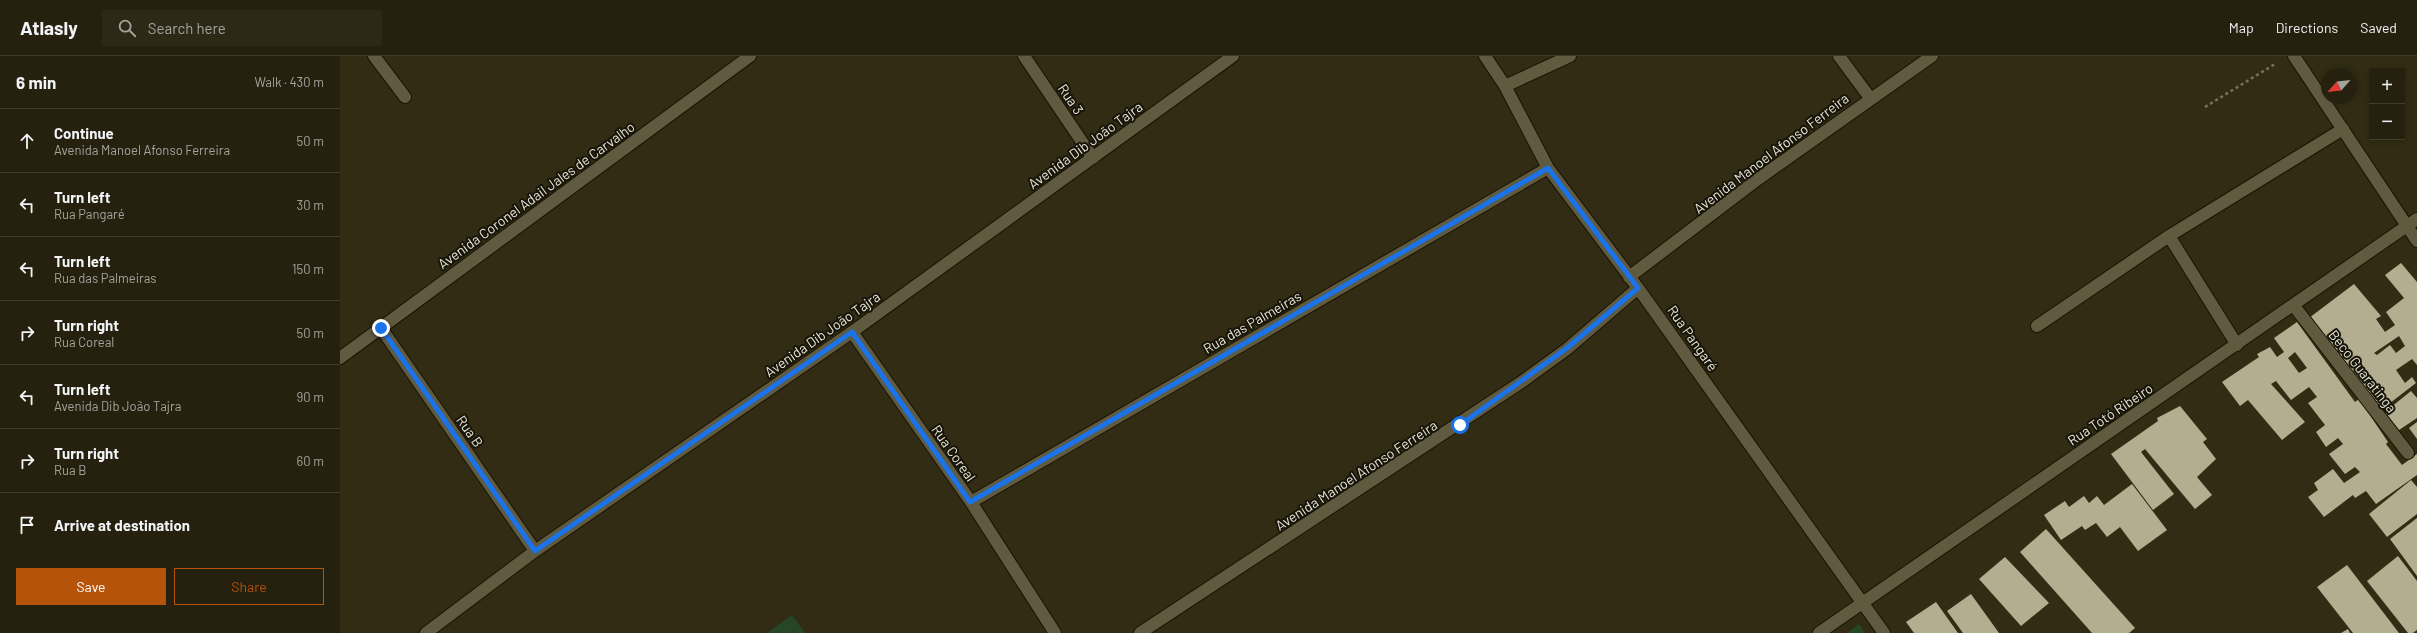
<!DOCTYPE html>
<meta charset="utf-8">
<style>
:root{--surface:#25210e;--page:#2d2917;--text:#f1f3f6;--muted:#a3a39e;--line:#423e2e;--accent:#b45309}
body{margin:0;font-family:Barlow,sans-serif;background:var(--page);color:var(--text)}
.controls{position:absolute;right:12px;top:12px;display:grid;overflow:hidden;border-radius:0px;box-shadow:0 2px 6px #0003}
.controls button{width:36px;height:36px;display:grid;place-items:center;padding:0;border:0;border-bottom:1px solid var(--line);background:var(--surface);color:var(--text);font:20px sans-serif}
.compass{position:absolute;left:1981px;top:12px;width:36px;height:36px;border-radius:50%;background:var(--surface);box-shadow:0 2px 6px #0003;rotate:243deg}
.stop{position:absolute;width:12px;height:12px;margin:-9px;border:3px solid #1a73e8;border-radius:50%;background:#fff}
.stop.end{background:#1a73e8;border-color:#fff;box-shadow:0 1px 4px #0008}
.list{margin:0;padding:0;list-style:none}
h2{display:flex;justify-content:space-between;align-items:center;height:52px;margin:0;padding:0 16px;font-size:17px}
h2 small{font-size:13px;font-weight:400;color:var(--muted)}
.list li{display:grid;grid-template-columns:26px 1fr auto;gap:12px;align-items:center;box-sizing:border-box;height:64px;padding:0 16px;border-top:1px solid var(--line)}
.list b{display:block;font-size:15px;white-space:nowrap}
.list p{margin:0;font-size:13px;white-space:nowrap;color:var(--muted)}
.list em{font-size:13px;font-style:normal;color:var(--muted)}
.actions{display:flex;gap:8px;padding:12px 16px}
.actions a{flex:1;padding:9px 0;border:1px solid var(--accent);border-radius:0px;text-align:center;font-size:14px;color:var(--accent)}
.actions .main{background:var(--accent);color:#fff}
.icon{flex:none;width:22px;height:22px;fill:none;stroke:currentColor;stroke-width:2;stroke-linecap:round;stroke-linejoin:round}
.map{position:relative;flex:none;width:2077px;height:577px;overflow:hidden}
header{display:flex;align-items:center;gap:24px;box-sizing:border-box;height:56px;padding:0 20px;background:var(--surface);border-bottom:1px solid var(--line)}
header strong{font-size:19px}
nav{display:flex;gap:22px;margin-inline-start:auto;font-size:14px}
.search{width:280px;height:36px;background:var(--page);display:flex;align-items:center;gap:10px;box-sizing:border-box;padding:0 14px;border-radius:0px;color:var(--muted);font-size:15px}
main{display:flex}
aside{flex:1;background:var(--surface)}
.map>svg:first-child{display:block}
.green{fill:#264625}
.building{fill:#b4ae91;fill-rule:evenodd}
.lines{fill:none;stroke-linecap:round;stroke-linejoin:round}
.lane-casing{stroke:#191400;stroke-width:14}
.street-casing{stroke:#191400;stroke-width:14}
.path{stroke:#76725c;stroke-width:2.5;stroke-dasharray:3 3;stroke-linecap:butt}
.lane{stroke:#605a40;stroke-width:12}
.street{stroke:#605a40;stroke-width:12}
.route{stroke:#1a73e8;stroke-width:5}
.labels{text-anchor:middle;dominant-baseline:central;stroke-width:4;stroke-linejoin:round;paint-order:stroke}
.street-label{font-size:14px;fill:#e8e5d6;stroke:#171409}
</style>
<header>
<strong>Atlasly</strong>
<div class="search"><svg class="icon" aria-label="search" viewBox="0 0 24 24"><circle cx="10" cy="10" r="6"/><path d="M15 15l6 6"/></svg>Search here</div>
<nav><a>Map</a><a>Directions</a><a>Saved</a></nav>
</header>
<main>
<aside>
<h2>6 min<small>Walk · 430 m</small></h2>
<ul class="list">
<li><svg class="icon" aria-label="ahead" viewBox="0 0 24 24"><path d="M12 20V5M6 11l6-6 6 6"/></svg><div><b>Continue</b><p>Avenida Manoel Afonso Ferreira</p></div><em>50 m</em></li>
<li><svg class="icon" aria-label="left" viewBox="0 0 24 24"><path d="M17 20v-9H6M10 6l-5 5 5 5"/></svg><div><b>Turn left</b><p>Rua Pangaré</p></div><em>30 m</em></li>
<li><svg class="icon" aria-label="left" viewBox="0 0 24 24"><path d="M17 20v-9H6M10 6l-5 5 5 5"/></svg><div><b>Turn left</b><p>Rua das Palmeiras</p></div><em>150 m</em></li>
<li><svg class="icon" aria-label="right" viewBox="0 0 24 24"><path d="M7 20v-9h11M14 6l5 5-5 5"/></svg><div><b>Turn right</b><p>Rua Coreal</p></div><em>50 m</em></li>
<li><svg class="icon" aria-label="left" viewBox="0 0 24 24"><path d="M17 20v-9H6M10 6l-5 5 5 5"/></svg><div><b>Turn left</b><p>Avenida Dib João Tajra</p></div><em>90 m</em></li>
<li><svg class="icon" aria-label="right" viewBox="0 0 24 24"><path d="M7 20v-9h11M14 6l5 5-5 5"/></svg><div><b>Turn right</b><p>Rua B</p></div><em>60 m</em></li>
<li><svg class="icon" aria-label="arrive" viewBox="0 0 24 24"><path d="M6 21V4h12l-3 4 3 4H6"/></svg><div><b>Arrive at destination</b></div></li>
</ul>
<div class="actions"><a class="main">Save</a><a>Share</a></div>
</aside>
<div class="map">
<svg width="2077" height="577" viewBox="0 0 2077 577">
<rect width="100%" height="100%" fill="#312c13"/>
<path class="green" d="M 452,559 L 465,577 L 427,577 Z
M 1519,568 L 1525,577 L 1507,577 Z"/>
<path class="building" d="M 2061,207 L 2077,226 L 2077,309 L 2072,303 L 2056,314 L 2065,327 L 2072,321 L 2076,327 L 2041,354 L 1969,262 L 2014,228 L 2041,260 L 2036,263 L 2045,276 L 2055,269 L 2046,256 L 2064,242 L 2045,219 ZM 2059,280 L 2065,290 L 2056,297 L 2050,289 L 2037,299 L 2034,297 Z
M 1957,266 L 2015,346 L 2019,343 L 2048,386 L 2046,388 L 2062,409 L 2077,398 L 2077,419 L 2036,448 L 2026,435 L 2015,442 L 2013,439 L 1984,461 L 1968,441 L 1978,434 L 1974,427 L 1993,413 L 2004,427 L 2020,416 L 2015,411 L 2005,418 L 1989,398 L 2003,388 L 1998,382 L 1986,391 L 1976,376 L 1985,369 L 1968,347 L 1977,341 L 1969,331 L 1951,344 L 1936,325 L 1931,328 L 1965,366 L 1942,384 L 1908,344 L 1900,350 L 1882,326 L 1919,301 L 1917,298 L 1930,291 L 1937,301 L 1944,296 L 1934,282 ZM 1955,296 L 1967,312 L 1959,317 L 1948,302 Z
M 2071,335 L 2077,342 L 2077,362 L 2059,374 L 2045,356 Z
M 1840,350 L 1867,383 L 1863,386 L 1876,403 L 1857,421 L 1872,439 L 1855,453 L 1805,393 L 1801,396 L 1834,438 L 1813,454 L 1771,398 L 1818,365 L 1817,362 Z
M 2077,366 L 2077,383 L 2069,372 Z
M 2071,424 L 2077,431 L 2077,458 L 2047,481 L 2029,458 Z
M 1792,428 L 1827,474 L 1798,495 L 1780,471 L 1767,481 L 1756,467 L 1745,474 L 1742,470 L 1721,484 L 1704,459 L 1725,445 L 1729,451 L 1744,440 L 1749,447 L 1757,440 L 1764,449 Z
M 2077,462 L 2077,520 L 2050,483 Z
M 1706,473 L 1795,572 L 1789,577 L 1752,577 L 1680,496 Z
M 2058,500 L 2077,525 L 2077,574 L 2073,577 L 2068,577 L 2027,525 Z
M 1665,501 L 1709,547 L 1681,570 L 1639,523 Z
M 2007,509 L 2059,577 L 2013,577 L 1977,531 Z
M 1631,538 L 1659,577 L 1623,577 L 1607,555 Z
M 1596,546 L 1618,577 L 1574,577 L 1566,566 Z
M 2008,573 L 2010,577 L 2001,577 Z"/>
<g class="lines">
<g class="lane-casing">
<path id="lane" d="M 1829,180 L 1897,289
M 1954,250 L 2068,397
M 1697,270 L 1829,180 L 2003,73"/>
</g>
<g class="street-casing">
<path id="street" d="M 34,0 L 65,41
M 684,0 L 753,102
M 1145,0 L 1165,30 L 1208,112 L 1298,232 L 1544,577
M 1499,0 L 1530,42
M 1954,0 L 2077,185
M 1165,30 L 1230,0
M 1289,221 L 1418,123 L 1592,0
M 41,272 L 195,495
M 512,276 L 631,446 L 715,577
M 0,302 L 410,0
M 631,446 L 1208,112
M 86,577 L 195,495 L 512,276 L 893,0
M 800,577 L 1180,327 L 1227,293 L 1298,232
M 1479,577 L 2077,163"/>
</g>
<path class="path" d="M 1865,51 L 1935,8"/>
<use href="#lane" class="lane"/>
<use href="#street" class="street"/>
</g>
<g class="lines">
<path class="route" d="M 41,272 L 195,495 L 512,276 L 630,446 L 1208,112 L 1298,232 L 1227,292 L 1120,369"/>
</g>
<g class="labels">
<g class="street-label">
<text transform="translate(731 43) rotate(56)">Rua 3</text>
<text transform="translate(745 89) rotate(-36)">Avenida Dib João Tajra</text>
<text transform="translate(1431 97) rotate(-37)">Avenida Manoel Afonso Ferreira</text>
<text transform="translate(196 139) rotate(-36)">Avenida Coronel Adail Jales de Carvalho</text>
<text transform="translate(912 266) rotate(-30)">Rua das Palmeiras</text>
<text transform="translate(482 278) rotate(-35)">Avenida Dib João Tajra</text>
<text transform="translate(1353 282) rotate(55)">Rua Pangaré</text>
<text transform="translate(2023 315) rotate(52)">Beco Guaratinga</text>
<text transform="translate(1770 358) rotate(-34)">Rua Totó Ribeiro</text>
<text transform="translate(130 375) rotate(55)">Rua B</text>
<text transform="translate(614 397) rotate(55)">Rua Coreal</text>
<text transform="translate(1016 419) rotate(-33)">Avenida Manoel Afonso Ferreira</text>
</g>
</g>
</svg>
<div class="controls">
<button>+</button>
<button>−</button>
</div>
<svg class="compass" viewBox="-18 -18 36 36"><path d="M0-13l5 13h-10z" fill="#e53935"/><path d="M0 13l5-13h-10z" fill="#a3a39e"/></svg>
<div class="stop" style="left:1120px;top:369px"></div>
<div class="stop end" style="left:41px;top:272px"></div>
</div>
</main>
